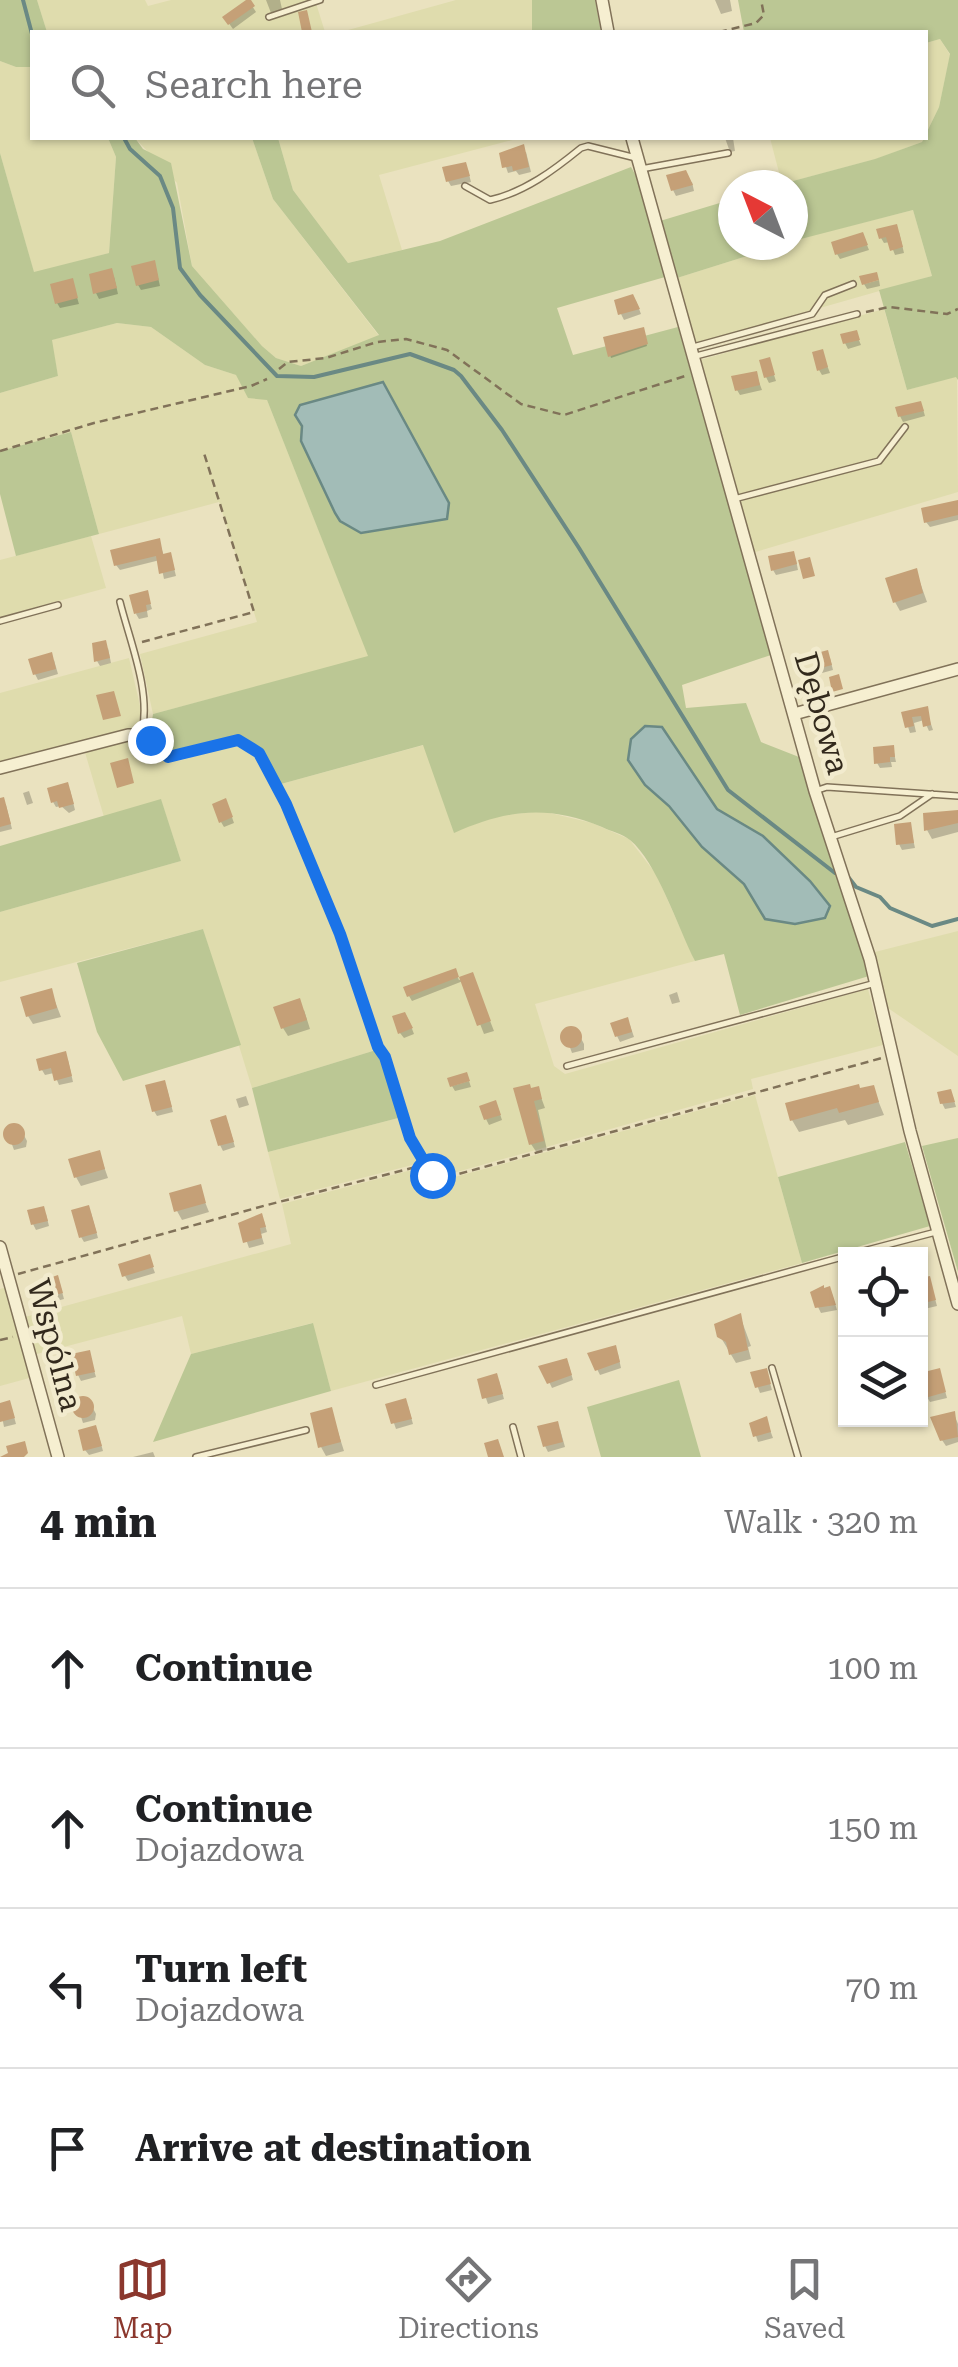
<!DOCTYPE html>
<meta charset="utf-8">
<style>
:root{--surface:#fff;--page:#f6f6f6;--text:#202124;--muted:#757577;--line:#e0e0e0;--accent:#8b372d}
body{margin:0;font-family:"Roboto Serif",serif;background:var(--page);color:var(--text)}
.controls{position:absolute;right:30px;bottom:30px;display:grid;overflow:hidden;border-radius:0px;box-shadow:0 2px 8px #0004}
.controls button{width:90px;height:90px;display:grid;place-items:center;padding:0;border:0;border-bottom:2px solid var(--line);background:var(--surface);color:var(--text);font:50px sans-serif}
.compass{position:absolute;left:718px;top:170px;width:90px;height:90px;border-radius:50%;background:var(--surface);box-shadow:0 2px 8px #0004;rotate:318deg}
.stop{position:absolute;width:30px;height:30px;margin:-22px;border:8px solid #1a73e8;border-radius:50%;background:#fff}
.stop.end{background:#1a73e8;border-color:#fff;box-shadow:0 2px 10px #0008}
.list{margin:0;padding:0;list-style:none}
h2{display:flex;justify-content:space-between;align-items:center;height:130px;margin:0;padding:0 40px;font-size:42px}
h2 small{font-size:32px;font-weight:400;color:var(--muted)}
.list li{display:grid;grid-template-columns:65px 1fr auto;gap:30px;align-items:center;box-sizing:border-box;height:160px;padding:0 40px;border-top:2px solid var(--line)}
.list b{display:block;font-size:38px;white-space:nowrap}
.list p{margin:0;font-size:32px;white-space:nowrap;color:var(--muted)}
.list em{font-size:32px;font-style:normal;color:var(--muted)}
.icon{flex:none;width:55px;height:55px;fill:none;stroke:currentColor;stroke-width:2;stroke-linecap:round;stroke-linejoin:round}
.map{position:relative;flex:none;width:958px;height:1457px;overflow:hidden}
.search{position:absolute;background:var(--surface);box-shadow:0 2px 8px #0004;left:30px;right:30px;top:30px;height:110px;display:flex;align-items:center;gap:25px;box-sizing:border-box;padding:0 35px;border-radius:0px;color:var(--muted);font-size:38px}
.sheet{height:770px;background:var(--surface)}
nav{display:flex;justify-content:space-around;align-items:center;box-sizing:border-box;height:140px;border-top:2px solid var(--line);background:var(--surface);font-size:28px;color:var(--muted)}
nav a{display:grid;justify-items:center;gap:5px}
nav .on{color:var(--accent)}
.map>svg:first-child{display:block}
.farmland{fill:#dfdcad}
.green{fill:#bbc794}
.water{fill:#a2bcb7;stroke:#6a8984;stroke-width:2.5}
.shadow{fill:#0003}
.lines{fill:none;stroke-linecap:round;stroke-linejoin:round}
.stream{stroke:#6a8984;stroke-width:4}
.building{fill:#c5a077}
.lane-casing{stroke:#817259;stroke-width:8}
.street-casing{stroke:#817259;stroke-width:14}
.path{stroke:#817259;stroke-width:2.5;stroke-dasharray:8 5;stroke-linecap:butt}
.lane{stroke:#f6efd1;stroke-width:5}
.street{stroke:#f6efd1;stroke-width:11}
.route{stroke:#1a73e8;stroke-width:12}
.labels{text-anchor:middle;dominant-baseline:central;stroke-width:9;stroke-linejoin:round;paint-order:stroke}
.street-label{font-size:32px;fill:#32291c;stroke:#f2ebce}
</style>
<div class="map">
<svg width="958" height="1457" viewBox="0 0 958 1457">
<rect width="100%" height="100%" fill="#eae2bf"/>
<path class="farmland" d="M 37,0 L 145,0 L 148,6 L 171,0 L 315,0 L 325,32 L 47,32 Z
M 456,0 L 532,0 L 532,32 L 341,32 Z
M 940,39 L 950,55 L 939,107 L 926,134 L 926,43 Z
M 0,61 L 16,67 L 32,67 L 32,138 L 108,138 L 116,157 L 109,253 L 34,273 L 0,153 Z
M 135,138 L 252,138 L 273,199 L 379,336 L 301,366 L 276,358 L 262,346 L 192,266 L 177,183 Z
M 278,138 L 520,138 L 379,175 L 402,250 L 348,263 L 293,190 Z
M 770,138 L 924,138 L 922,142 L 876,159 L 782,184 Z
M 913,210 L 932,276 L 694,344 L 677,278 L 782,245 L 793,245 L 793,241 L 809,236 Z
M 884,309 L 907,390 L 957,376 L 958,492 L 752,553 L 700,360 Z
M 117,323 L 151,327 L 205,365 L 236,375 L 267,400 L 369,657 L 153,714 L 140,654 L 257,622 L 219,502 L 99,534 L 71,432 L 0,451 L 0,393 L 58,376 L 51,340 Z
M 91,536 L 106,588 L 0,617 L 0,560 Z
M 129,658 L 141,710 L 138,731 L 144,744 L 161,758 L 179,761 L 238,744 L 257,757 L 269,774 L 317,885 L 376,1050 L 252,1088 L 203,929 L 0,982 L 0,912 L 181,861 L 161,800 L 104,817 L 84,749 L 0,768 L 0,693 Z
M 424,745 L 454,832 L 489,817 L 542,811 L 592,823 L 629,839 L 656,874 L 695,961 L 535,1004 L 554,1066 L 565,1074 L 868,989 L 883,1045 L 751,1079 L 753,1089 L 439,1177 L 424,1159 L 412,1136 L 387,1054 L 381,1046 L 360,990 L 322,881 L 281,784 Z
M 958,931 L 958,1056 L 885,1006 L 871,953 Z
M 755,1095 L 802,1263 L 331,1391 L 312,1323 L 191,1354 L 182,1316 L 33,1355 L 25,1317 L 291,1244 L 282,1204 L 423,1167 L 427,1182 L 440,1181 Z
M 402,1117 L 420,1163 L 280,1199 L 268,1152 Z
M 7,1287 L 33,1377 L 0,1386 L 0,1289 Z"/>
<path class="green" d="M 0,0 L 37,0 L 47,32 L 32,32 L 32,67 L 16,67 L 0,61 Z
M 532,0 L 595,0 L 601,32 L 532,32 Z
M 738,0 L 958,0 L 958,380 L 956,377 L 907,390 L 879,290 L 932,276 L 913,210 L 793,241 L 793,185 L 778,185 L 875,159 L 922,142 L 939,107 L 950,54 L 940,39 L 926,43 L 926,32 L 744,32 Z
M 108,138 L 135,138 L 143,149 L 171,163 L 192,266 L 262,346 L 276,358 L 301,366 L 379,335 L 273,199 L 252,138 L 278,138 L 293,190 L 348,263 L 440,241 L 631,167 L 639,181 L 665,277 L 557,308 L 573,355 L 678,327 L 771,655 L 682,685 L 686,708 L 746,703 L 761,742 L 799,757 L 869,976 L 740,1015 L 724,954 L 695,961 C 678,928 657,862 630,840 C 623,834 610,831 602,827 C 547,804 506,810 454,833 L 423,745 L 281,784 L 264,754 L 243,738 C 234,739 226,739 217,740 C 186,745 176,763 150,734 L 153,714 L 368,656 L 267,400 L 248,398 L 236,375 L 205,365 L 151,327 L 117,323 L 52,340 L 58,376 L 0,393 L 0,153 L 34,272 L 109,253 L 116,157 Z
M 733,199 L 733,245 L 782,245 L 677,278 L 660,221 Z
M 71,432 L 99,534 L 16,556 L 0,494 L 0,451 Z
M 161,799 L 181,861 L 0,912 L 0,846 Z
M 203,929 L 241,1045 L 123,1081 L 97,1032 L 77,963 Z
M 376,1050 L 383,1060 L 402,1117 L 268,1152 L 252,1088 Z
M 958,1138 L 958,1272 L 922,1146 Z
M 905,1142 L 930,1226 L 802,1263 L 778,1177 Z
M 313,1323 L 331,1391 L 153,1442 L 191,1354 Z
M 679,1380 L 701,1457 L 601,1457 L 587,1407 Z"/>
<path class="water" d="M 383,382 L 449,503 L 447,519 L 361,533 L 340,521 L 335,513 L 301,441 L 302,426 L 295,415 L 300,405 Z
M 645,726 L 662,727 L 717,809 L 763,836 L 810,881 L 830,906 L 825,918 L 795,924 L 765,919 L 744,884 L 702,847 L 669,806 L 645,785 L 628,760 L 631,739 Z"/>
<path class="shadow" d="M 266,0 L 280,0 L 282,9 L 271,13 Z
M 715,0 L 730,0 L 732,11 L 721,14 Z
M 249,1 L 256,12 L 233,29 L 225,18 Z
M 725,138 L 733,138 L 735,151 L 730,152 Z
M 526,152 L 531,172 L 519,175 L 516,171 L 508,173 L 502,155 Z
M 468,170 L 471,182 L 451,186 L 448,181 Z
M 692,182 L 694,191 L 676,196 L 673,190 Z
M 899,232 L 904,253 L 895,255 L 890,242 L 884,243 L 881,238 Z
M 865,240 L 869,250 L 840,259 L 837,254 Z
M 156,269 L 160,286 L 141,290 L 138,285 Z
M 114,277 L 118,294 L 99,299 L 96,293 Z
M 879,280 L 880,286 L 867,289 L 864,284 Z
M 72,281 L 79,304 L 60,308 L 57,303 Z
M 636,301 L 641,314 L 624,320 L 621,314 Z
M 643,330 L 647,346 L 611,358 L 606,339 Z
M 858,338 L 861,345 L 848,349 L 845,343 Z
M 822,352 L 830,373 L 822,375 L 819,370 Z
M 769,360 L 776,381 L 769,383 L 766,377 Z
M 756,374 L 762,390 L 740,395 L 737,390 Z
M 923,409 L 925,416 L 903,422 L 900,416 Z
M 958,502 L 958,520 L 930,527 L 926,522 Z
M 159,541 L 164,556 L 172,560 L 176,576 L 164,579 L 160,560 L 120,570 L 116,565 Z
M 796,560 L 798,570 L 776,575 L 773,570 Z
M 916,571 L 927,602 L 900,611 L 895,602 Z
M 147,593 L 152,609 L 147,611 L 148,617 L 139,619 L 136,614 Z
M 108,648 L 111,663 L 100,666 L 97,661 Z
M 830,658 L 833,670 L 822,673 L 819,668 Z
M 54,660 L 58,674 L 38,680 L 35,674 Z
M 926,709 L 933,730 L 929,731 L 924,720 L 914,723 L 916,732 L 910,733 L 904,714 Z
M 893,748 L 896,762 L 891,762 L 892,767 L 880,768 L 877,763 Z
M 70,790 L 75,810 L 69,813 L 61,806 L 56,807 L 53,802 Z
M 29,791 L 33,803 L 27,805 L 23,793 Z
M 0,800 L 6,805 L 12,829 L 0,832 Z
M 228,806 L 234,823 L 224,827 L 221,822 Z
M 958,813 L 958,832 L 932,839 L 927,830 Z
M 910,825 L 915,848 L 902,850 L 899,844 Z
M 455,971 L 459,980 L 472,975 L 494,1031 L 484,1034 L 463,981 L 412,1001 L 409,996 Z
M 51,991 L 61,1017 L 33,1024 L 28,1016 Z
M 677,992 L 680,1002 L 672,1004 L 669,995 Z
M 304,1010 L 310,1029 L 288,1036 L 283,1028 Z
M 409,1021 L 414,1034 L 404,1038 L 400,1033 Z
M 630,1025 L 634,1037 L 620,1042 L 617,1036 Z
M 575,1027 L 584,1044 L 584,1050 L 572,1053 L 564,1031 Z
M 68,1060 L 73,1082 L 59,1085 L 54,1073 L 45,1075 L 42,1070 Z
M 469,1081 L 471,1087 L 455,1091 L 452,1086 Z
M 873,1088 L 884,1115 L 848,1125 L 845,1120 L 799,1132 L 792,1120 Z
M 167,1089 L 173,1112 L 157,1116 L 154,1111 Z
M 538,1089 L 545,1108 L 538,1110 L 547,1150 L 537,1153 L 531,1144 L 531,1091 Z
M 246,1096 L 249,1105 L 239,1108 L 236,1099 Z
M 953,1097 L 956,1107 L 945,1109 L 942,1103 Z
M 498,1108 L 502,1120 L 489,1125 L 486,1119 Z
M 228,1123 L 235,1147 L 223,1151 L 220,1145 Z
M 18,1124 L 27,1141 L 26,1147 L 14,1150 L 6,1128 Z
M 99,1152 L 108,1178 L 81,1186 L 76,1177 Z
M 199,1187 L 209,1212 L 182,1220 L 177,1211 Z
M 91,1213 L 98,1238 L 84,1242 L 81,1237 Z
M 46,1214 L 49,1226 L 36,1230 L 33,1224 Z
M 264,1221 L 267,1232 L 261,1234 L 264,1244 L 249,1248 L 241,1225 Z
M 151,1262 L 155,1273 L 128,1281 L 125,1276 Z
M 920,1278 L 931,1284 L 937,1306 L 920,1310 Z
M 60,1284 L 64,1299 L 53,1302 L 50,1296 Z
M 832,1294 L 837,1310 L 821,1313 L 818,1307 Z
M 740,1316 L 751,1346 L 748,1347 L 751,1359 L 736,1363 L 720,1336 Z
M 846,1318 L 846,1338 L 844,1339 L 838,1320 Z
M 89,1353 L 96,1377 L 81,1381 L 78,1375 Z
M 618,1354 L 621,1368 L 600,1375 L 590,1355 Z
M 569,1366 L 573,1380 L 552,1388 L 542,1367 Z
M 753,1374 L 768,1376 L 772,1390 L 760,1393 Z
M 941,1376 L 947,1398 L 930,1402 L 927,1397 Z
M 480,1381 L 499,1381 L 504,1399 L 488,1404 Z
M 87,1397 L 96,1414 L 95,1420 L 83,1423 L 76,1401 Z
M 0,1406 L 12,1409 L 16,1424 L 4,1427 Z
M 388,1406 L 408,1406 L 413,1424 L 396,1429 Z
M 331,1410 L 344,1451 L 326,1456 L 321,1447 Z
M 954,1414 L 958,1424 L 958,1442 L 946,1446 L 942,1440 Z
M 766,1419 L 773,1438 L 758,1442 L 752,1424 Z
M 560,1429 L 565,1447 L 548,1452 L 545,1446 Z
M 98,1433 L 103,1451 L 89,1455 L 85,1450 Z
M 153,1452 L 155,1457 L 133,1457 Z"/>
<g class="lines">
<path class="stream" d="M 23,0 L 32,34
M 124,138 L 130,149 L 160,176 L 173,208 L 180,268 L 200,295 L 277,376 L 314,377 L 410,354 L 454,370 L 461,376 L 502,430 L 579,548 L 728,790 L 835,873
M 849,878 L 856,887 L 880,897 L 890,908 L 932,926 L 958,919"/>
</g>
<path class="building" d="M 246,0 L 251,0 L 255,6 L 228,25 L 222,17 Z
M 307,10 L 312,32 L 302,32 L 298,12 Z
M 524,144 L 529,167 L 513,171 L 512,166 L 502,168 L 499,153 Z
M 466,162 L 470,176 L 446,182 L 442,167 Z
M 686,170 L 693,185 L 671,191 L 666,175 Z
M 897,224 L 903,247 L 890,251 L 886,237 L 879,239 L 876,229 Z
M 863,232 L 868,245 L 835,255 L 831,242 Z
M 155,260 L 159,280 L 136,286 L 131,266 Z
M 112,268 L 117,288 L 93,294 L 89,274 Z
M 877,272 L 879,280 L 862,285 L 859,276 Z
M 73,278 L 78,298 L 55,304 L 50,284 Z
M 633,294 L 640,309 L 618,315 L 614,300 Z
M 644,327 L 648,344 L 608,357 L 603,337 Z
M 857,330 L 860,340 L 843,344 L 840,334 Z
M 823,349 L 828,367 L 817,371 L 812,352 Z
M 770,357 L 775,375 L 764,378 L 759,360 Z
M 757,371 L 760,385 L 735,391 L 731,376 Z
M 921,401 L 924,411 L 898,417 L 895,407 Z
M 958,500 L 958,515 L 924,523 L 921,508 Z
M 160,538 L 163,554 L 171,552 L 175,570 L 159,574 L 156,556 L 114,566 L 110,550 Z
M 794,551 L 797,564 L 771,571 L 768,556 Z
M 810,557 L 815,576 L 803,579 L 798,560 Z
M 917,568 L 923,593 L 893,603 L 885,578 Z
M 148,590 L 151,604 L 146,605 L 147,611 L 134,614 L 129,595 Z
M 106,640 L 110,658 L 94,662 L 92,643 Z
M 828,650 L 832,665 L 817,669 L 813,654 Z
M 52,652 L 56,669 L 33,675 L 28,659 Z
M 839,674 L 843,689 L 832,692 L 829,677 Z
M 114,691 L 121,716 L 103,720 L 96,695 Z
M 928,706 L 931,725 L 923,727 L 921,716 L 912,717 L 914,726 L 905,728 L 901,712 Z
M 894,745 L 895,757 L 890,757 L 890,762 L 874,764 L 873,747 Z
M 128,758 L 134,783 L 117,788 L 110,763 Z
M 68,782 L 74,804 L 59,808 L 57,801 L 51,803 L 47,788 Z
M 4,797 L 11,824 L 0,827 L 0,798 Z
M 226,798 L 233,817 L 219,823 L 212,804 Z
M 958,810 L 958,823 L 924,831 L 923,813 Z
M 911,822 L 914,843 L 896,845 L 894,824 Z
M 456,968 L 459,977 L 473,972 L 491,1021 L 477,1026 L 459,977 L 407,997 L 403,987 Z
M 52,988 L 57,1008 L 26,1017 L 20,997 Z
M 300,998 L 307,1020 L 281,1029 L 273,1007 Z
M 405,1012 L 413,1028 L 398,1034 L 392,1016 Z
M 628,1017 L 632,1032 L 615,1037 L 610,1023 Z
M560 1037a11 11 0 1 1 22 0a11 11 0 1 1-22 0Z
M 66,1051 L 72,1076 L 54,1081 L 51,1068 L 39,1071 L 36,1059 Z
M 467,1072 L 470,1081 L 450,1087 L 447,1078 Z
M 165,1080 L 172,1107 L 152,1112 L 145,1085 Z
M 530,1084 L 531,1088 L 539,1086 L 542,1099 L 534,1101 L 544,1141 L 529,1145 L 513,1088 Z
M 859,1084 L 860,1088 L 874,1085 L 879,1102 L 839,1113 L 837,1108 L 790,1121 L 785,1103 Z
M 951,1089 L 955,1102 L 940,1104 L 937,1092 Z
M 496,1100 L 501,1115 L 484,1120 L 479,1106 Z
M 226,1115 L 234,1142 L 218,1146 L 210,1120 Z
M3 1134a11 11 0 1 1 22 0a11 11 0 1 1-22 0Z
M 100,1150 L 105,1169 L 74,1178 L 68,1159 Z
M 201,1184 L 206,1203 L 174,1212 L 169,1193 Z
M 89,1205 L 97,1233 L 79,1238 L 71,1210 Z
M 44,1206 L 48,1221 L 31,1225 L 27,1210 Z
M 262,1213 L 266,1227 L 260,1228 L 262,1238 L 243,1243 L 238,1223 Z
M 150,1254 L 154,1267 L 122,1277 L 118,1264 Z
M 58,1275 L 63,1293 L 47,1297 L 43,1280 Z
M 930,1276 L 936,1300 L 920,1304 L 920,1278 Z
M 824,1285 L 824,1288 L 830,1286 L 836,1305 L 815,1308 L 810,1292 Z
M 741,1313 L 748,1350 L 729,1355 L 726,1342 L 717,1337 L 714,1324 Z
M 616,1345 L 620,1362 L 595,1371 L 587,1353 Z
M 90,1350 L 95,1372 L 76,1376 L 71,1354 Z
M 567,1358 L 572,1375 L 547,1384 L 538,1366 Z
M 767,1368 L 771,1384 L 755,1388 L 750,1372 Z
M 940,1368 L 946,1392 L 925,1398 L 920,1390 L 920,1373 Z
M 497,1373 L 503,1394 L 482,1399 L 477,1379 Z
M72 1407a11 11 0 1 1 22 0a11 11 0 1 1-22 0Z
M 406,1398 L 412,1419 L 391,1424 L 385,1404 Z
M 10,1400 L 15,1418 L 0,1422 L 0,1403 Z
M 332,1407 L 341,1442 L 318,1448 L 310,1413 Z
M 955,1411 L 958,1437 L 940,1441 L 930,1417 Z
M 767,1416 L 771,1432 L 753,1437 L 749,1423 Z
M 558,1421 L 563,1442 L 543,1447 L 537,1426 Z
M 96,1425 L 102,1446 L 83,1451 L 78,1430 Z
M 498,1439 L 504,1457 L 488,1457 L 484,1443 Z
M 25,1441 L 28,1453 L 24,1457 L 0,1457 L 8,1453 L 6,1446 Z"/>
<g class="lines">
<g class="lane-casing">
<path id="lane" d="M 269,17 L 320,0
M 641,169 L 728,153
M 465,186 L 490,200 C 525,192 554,170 581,148 L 588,146 L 636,158
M 693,347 L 812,314 L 825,295 L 853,284
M 696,356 L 857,314
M 734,499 L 879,461 L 905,427
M 120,602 C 130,642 151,691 142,732
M 0,621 L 58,605
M 818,790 L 827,787 L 958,796
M 831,837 L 900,816 L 932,794
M 567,1066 L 872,984
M 852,1254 L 936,1232
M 772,1368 L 798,1457
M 376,1385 L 846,1256
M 513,1427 L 521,1457
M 196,1457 L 306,1430"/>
</g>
<g class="street-casing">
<path id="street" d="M 602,0 L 608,32
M 632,138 L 815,791 L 870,959 L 910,1131 L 958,1304
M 794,714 L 958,669
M 0,768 L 128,735 L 141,735
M 0,1247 L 58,1457"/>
</g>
<path class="path" d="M 719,32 L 756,23 L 764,15 L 761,0
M 866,312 L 889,307 L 947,314 L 958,309
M 279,369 L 288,362 L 326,358 L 377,342 L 406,339 L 447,350 L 521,404 L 564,415 L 685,376
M 0,451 L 94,423 L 251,386 L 267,379
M 142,642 L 254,612 L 203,450
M 425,1167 L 432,1175 L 444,1178 L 882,1058
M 18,1274 L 267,1205 L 424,1165 L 410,1138 L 385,1057 L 378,1047 L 340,934 L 287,804 L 259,753 L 238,740 L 168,757 L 151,740
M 0,1340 L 13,1337"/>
<use href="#lane" class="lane"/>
<use href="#street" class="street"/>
</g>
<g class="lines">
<path class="route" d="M 150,740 L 168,757 L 238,740 L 259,753 L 286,804 L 340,934 L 378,1047 L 385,1057 L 410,1138 L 432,1175"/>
</g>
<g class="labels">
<g class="street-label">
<text transform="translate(822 713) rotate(74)">Dębowa</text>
<text transform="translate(55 1345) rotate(75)">Wspólna</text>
</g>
</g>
</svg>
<div class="controls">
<button><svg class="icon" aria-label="locate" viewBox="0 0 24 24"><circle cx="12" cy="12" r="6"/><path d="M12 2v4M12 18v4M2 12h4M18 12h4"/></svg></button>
<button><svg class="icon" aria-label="layers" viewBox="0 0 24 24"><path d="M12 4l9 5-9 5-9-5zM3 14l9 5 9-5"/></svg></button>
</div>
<svg class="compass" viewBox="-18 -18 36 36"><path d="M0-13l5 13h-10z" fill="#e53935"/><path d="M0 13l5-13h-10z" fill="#757577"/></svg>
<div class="stop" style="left:432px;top:1175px"></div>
<div class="stop end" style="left:150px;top:740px"></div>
<div class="search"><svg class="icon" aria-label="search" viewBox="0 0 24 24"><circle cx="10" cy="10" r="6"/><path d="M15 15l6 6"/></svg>Search here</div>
</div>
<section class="sheet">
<h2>4 min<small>Walk · 320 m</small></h2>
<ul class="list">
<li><svg class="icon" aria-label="ahead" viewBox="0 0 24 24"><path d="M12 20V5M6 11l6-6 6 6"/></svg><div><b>Continue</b></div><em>100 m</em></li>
<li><svg class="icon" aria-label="ahead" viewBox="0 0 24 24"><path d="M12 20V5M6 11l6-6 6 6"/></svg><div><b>Continue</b><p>Dojazdowa</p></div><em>150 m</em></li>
<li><svg class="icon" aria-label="left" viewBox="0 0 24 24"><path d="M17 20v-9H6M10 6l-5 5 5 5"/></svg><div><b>Turn left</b><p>Dojazdowa</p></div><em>70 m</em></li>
<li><svg class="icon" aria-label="arrive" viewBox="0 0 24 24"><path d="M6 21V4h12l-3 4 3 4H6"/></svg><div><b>Arrive at destination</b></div></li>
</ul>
</section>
<nav>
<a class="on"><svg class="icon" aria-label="map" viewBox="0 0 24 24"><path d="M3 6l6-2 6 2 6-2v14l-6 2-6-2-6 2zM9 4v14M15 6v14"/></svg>Map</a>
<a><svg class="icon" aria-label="directions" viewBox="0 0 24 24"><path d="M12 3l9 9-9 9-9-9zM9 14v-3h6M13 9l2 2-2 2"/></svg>Directions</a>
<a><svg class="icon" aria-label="saved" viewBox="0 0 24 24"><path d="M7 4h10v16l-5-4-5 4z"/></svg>Saved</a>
</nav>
